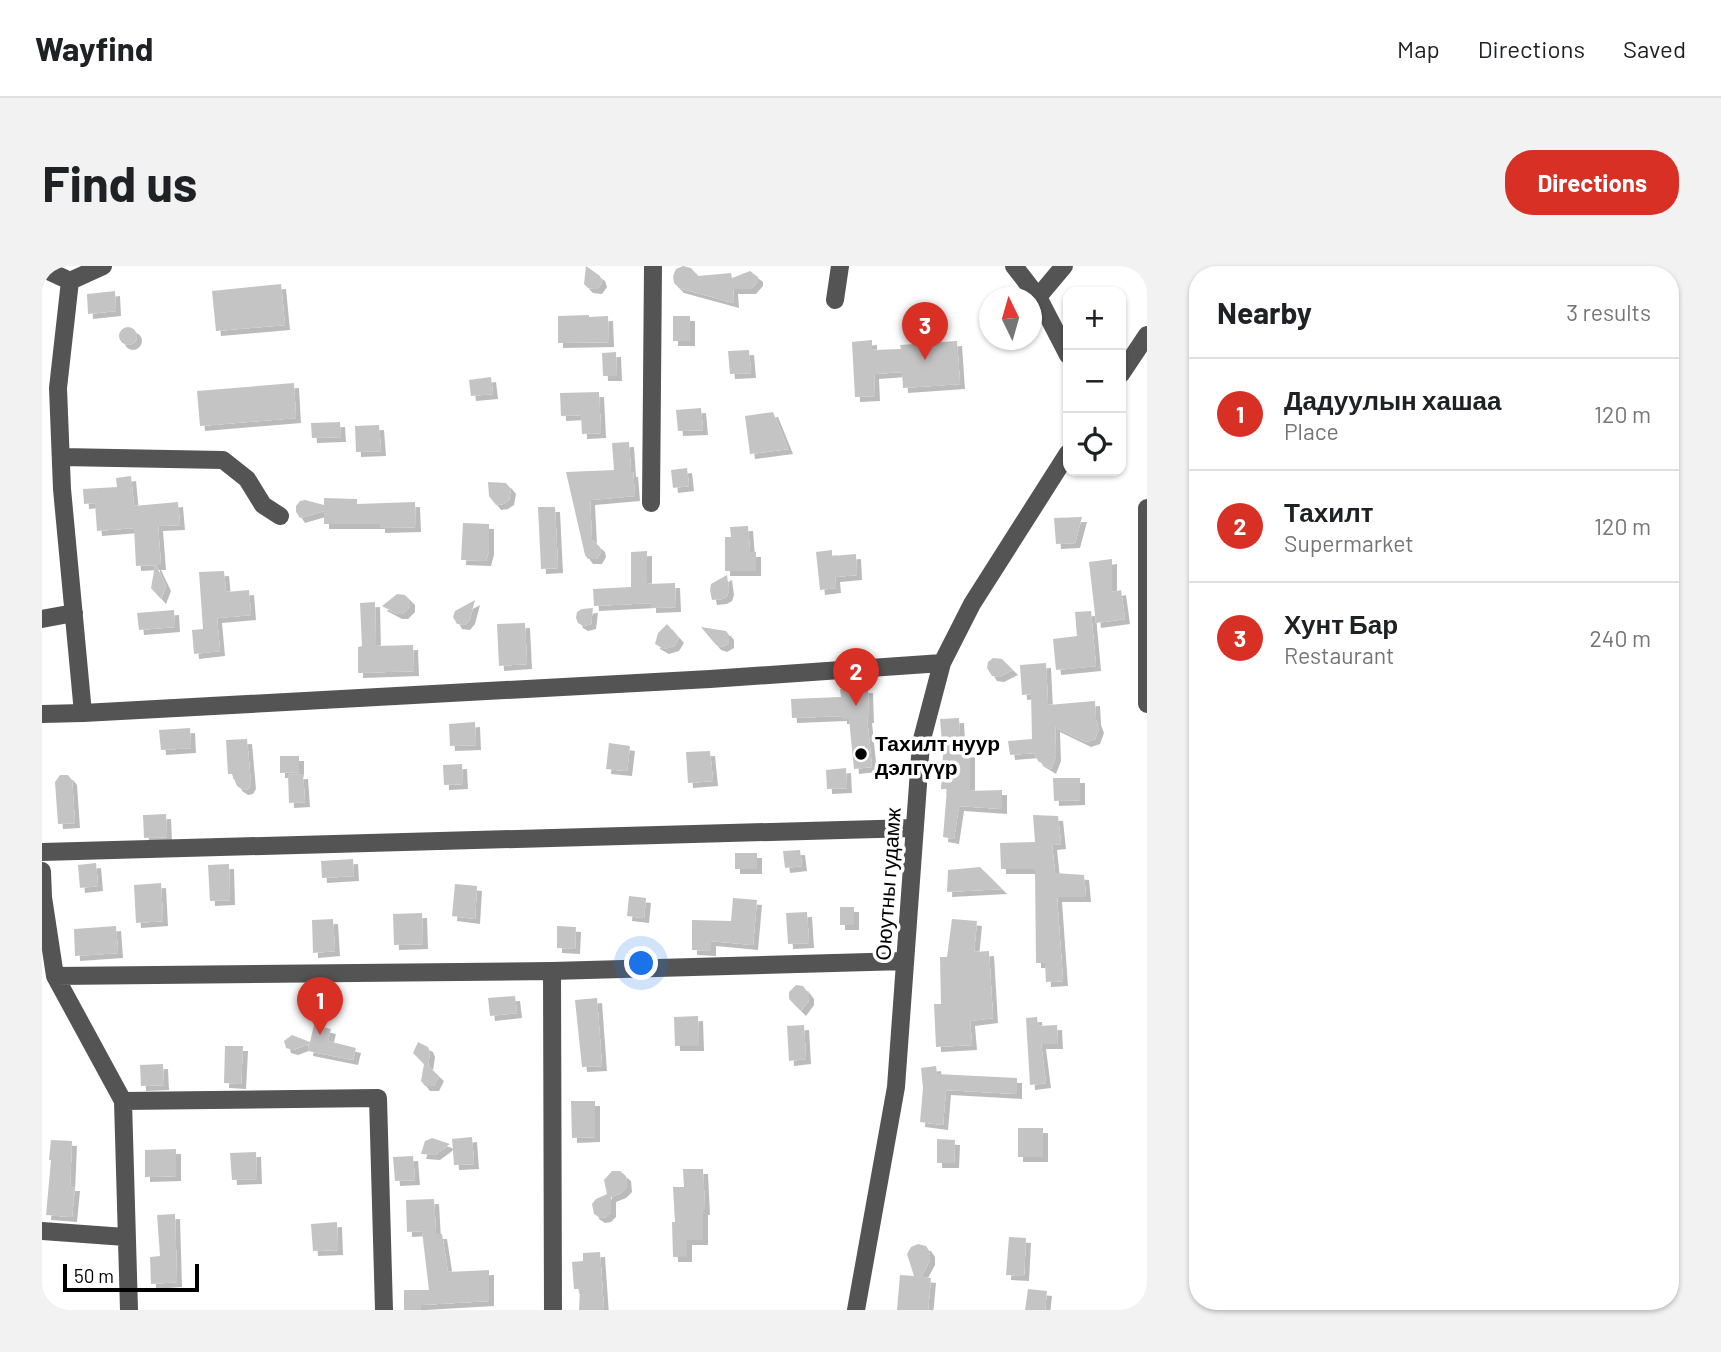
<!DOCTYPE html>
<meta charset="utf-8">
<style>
:root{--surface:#fff;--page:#f2f2f2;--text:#202124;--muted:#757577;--line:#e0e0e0;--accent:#d93025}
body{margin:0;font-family:Barlow,sans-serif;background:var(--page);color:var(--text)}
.controls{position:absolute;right:21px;top:21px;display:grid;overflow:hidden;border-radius:14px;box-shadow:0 2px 5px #0004}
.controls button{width:63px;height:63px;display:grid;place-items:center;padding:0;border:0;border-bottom:2px solid var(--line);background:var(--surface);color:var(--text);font:35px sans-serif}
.compass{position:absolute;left:937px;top:21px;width:63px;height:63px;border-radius:50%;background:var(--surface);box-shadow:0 2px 5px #0004;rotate:355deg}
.scale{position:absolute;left:21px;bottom:18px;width:136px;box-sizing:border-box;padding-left:7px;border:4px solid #000;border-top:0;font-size:19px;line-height:24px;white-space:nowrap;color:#000;-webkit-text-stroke:5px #fff;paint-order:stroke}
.you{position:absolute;left:600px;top:698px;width:24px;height:24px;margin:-18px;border:5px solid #fff;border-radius:50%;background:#1a73e8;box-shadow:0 0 0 10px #1a73e833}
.badge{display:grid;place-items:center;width:46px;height:46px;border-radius:50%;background:var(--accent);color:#fff;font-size:23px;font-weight:700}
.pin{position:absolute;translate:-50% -58px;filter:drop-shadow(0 2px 4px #0008)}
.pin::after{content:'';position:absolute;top:37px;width:24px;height:21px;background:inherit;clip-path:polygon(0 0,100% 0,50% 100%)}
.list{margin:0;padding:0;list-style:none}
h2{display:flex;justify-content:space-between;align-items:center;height:91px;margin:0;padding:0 28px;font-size:30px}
h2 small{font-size:23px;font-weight:400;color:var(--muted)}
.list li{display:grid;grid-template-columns:46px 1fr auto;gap:21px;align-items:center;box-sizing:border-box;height:112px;padding:0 28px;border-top:2px solid var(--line)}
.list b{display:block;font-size:26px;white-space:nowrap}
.list p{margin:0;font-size:23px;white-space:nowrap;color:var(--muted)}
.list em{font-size:23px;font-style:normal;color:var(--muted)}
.icon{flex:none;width:38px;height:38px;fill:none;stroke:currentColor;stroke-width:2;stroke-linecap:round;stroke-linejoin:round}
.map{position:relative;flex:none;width:1105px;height:1044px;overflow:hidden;border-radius:28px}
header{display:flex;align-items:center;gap:42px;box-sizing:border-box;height:98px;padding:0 35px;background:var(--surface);border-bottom:2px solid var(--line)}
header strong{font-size:33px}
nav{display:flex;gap:38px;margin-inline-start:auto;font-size:24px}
.intro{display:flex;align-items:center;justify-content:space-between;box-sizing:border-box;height:168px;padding:0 42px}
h1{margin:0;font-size:49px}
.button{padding:18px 32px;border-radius:28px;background:var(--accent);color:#fff;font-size:24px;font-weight:700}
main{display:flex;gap:42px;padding:0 42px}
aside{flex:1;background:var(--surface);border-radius:28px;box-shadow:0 2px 5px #0004}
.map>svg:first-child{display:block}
.building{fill:#c4c4c4;filter:url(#shadow)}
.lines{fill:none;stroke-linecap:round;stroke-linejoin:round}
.minor{stroke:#545454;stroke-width:18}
.poi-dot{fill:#000;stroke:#fff;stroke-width:2.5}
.labels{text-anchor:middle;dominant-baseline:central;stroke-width:7;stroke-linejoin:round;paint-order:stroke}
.poi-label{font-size:21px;font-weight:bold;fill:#000;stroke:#fff;text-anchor:start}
.street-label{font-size:21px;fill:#000;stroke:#fff}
</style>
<header>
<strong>Wayfind</strong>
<nav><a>Map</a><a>Directions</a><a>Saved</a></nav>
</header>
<div class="intro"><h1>Find us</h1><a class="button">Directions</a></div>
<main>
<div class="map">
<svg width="1105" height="1044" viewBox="0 0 1105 1044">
<defs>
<filter id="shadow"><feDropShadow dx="5" dy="5" stdDeviation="0" flood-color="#0004"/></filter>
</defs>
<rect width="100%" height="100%" fill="#fff"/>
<path class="building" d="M 544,0 L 558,10 L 560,16 L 555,23 L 546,22 L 542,18 Z
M 641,0 L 649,2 L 656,10 L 689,7 L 690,12 L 708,5 L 716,11 L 716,15 L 709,23 L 691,23 L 692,37 L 637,22 L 632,17 L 631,10 L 634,3 Z
M 239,18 L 243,59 L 174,65 L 170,25 Z
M 73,25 L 74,45 L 46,48 L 45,28 Z
M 547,49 L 547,51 L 566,50 L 567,76 L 516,77 L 516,50 Z
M 631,50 L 648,50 L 648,75 L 631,75 Z
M77 70a9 9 0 1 1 18 0a9 9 0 1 1-18 0Z
M 830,74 L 830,84 L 859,83 L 858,79 L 915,75 L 918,118 L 861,122 L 860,106 L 832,108 L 833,130 L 813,131 L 810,76 Z
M 707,84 L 709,107 L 688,108 L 686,85 Z
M 574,86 L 575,110 L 561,110 L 560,87 Z
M 449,111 L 451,128 L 429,130 L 427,114 Z
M 252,117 L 254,152 L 158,160 L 155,125 Z
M 557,126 L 559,167 L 540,168 L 539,149 L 519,150 L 518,127 Z
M 659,142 L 661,164 L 636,165 L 634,144 Z
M 731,146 L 746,183 L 708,188 L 703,150 Z
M 298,156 L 299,171 L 270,172 L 269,157 Z
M 337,159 L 339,185 L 314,186 L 313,160 Z
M 587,176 L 589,206 L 591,206 L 593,230 L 548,234 L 550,274 L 558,281 L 559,286 L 555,293 L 546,293 L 543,289 L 524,206 L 572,204 L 570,177 Z
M 645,202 L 647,220 L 631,222 L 629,204 Z
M 89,210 L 92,240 L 136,236 L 138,259 L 116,260 L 119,299 L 114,299 L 124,320 L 119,333 L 109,322 L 113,299 L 94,300 L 92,262 L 55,265 L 53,237 L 42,238 L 41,223 L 75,221 L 74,212 Z
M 446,216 L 464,217 L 469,223 L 467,234 L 461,238 L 454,239 L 447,230 Z
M 282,232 L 315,233 L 315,238 L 373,236 L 374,261 L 338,262 L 338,258 L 282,258 L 282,245 L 258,252 L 254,246 L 254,240 L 258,235 L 263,234 L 282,239 Z
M 496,241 L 513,241 L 516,302 L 499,303 Z
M 1040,251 L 1033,277 L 1014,278 L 1012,252 Z
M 421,257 L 447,258 L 447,284 L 444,295 L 419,294 Z
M 706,260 L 708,286 L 714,286 L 714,305 L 683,305 L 683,271 L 689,271 L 688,261 Z
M 790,284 L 790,290 L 814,288 L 815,309 L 793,311 L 794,322 L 778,324 L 774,286 Z
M 605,285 L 605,318 L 633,317 L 634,341 L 609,342 L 609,337 L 552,340 L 551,323 L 589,321 L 589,286 Z
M 1070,293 L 1070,326 L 1079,324 L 1083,353 L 1054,357 L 1047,296 Z
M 182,305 L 184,326 L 207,324 L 209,349 L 175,352 L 178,385 L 152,388 L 150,364 L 161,363 L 157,306 Z
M 685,309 L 687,324 L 685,330 L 680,333 L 670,334 L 668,324 L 669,318 Z
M 355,328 L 363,329 L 368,334 L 368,341 L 361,348 L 355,348 L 340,340 Z
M 433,334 L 428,353 L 423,359 L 415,358 L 411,351 L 413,345 Z
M 333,336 L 334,380 L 371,379 L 372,405 L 316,407 L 316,381 L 320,380 L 318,337 Z
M 551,342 L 549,358 L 541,360 L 536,357 L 534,352 L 535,346 L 540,343 Z
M 132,344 L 133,361 L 97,364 L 95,347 Z
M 1049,345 L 1054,400 L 1014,404 L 1011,373 L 1035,370 L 1033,346 Z
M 483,357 L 485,398 L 457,400 L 455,358 Z
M 625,358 L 637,372 L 632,380 L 622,383 L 613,378 L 616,367 Z
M 659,361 L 684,365 L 687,369 L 687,377 L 680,381 L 674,379 Z
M 951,392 L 960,393 L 971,404 L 957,411 L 950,410 L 945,402 L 946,396 Z
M 1004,397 L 1006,439 L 1053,435 L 1054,454 L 1057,462 L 1053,473 L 1044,476 L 1013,461 L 1014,490 L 1009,503 L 996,495 L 992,487 L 968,489 L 966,475 L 990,473 L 989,428 L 980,429 L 978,399 Z
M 826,422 L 827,452 L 825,452 L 830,501 L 812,503 L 807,453 L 800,453 L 800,450 L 750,452 L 749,433 L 799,431 L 798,423 Z
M 917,452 L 919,487 L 928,486 L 928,525 L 960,524 L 960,543 L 917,540 L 912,573 L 901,571 L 905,523 L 899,523 L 901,489 L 898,453 Z
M 433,456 L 434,479 L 408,480 L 407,458 Z
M 148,462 L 149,482 L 119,484 L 117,464 Z
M 205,473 L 209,518 L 206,523 L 201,524 L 195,520 L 190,508 L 186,508 L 184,474 Z
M 567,477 L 588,480 L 585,505 L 564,503 Z
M 668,485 L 671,515 L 646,517 L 644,486 Z
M 238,490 L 257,490 L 257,506 L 238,507 Z
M 420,498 L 421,518 L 402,519 L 401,499 Z
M 804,502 L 805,522 L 785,523 L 784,504 Z
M 261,508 L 263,536 L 247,537 L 246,509 Z
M 18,509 L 26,509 L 30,514 L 33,557 L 16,558 L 13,516 Z
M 1011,512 L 1038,512 L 1038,534 L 1012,535 Z
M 124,548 L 125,571 L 102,572 L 101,549 Z
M 991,549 L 1016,550 L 1019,578 L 1010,579 L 1013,607 L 1042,609 L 1044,631 L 1015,631 L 1021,715 L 1004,716 L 1003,697 L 994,697 L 993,603 L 959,603 L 958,577 L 993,576 Z
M 758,584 L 760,600 L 743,602 L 741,585 Z
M 693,587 L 715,587 L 715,603 L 693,603 Z
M 311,593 L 312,610 L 280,612 L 279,595 Z
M 54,597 L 56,620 L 38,622 L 36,599 Z
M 187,598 L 188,634 L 168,635 L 166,599 Z
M 938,601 L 960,623 L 905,626 L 906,604 Z
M 119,617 L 121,655 L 94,657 L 92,619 Z
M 413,618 L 435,620 L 433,653 L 410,650 Z
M 587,630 L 604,632 L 602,652 L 585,650 Z
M 691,632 L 715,634 L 711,679 L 669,675 L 669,685 L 650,684 L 650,654 L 689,655 Z
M 798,641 L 812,641 L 812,659 L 798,659 Z
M 765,646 L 767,677 L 746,678 L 744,647 Z
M 380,647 L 381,678 L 352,679 L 351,648 Z
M 291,653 L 293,685 L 271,687 L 270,654 Z
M 910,653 L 935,655 L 932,686 L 947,685 L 951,752 L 928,755 L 930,779 L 894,781 L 892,738 L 899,738 L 898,691 L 905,691 Z
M 74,660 L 76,687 L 33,690 L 32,663 Z
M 515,660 L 534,661 L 533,683 L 515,682 Z
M 754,719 L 761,720 L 767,728 L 767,734 L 759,745 L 747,733 L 747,726 Z
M 473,730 L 475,747 L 448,750 L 446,732 Z
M 555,732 L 560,800 L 540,801 L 533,734 Z
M 656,750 L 657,780 L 633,780 L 632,751 Z
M 995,751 L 996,760 L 1015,759 L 1016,778 L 999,778 L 1004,817 L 988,819 L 984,752 Z
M 272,759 L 289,763 L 286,775 L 314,782 L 311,794 L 266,785 L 267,778 L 251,784 L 244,782 L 242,775 L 250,769 L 268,776 Z
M 762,759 L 764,793 L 747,795 L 745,760 Z
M 376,776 L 386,781 L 388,786 L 386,800 L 397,810 L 392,820 L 383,820 L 379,815 L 382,798 L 371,787 Z
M 183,780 L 201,780 L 199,818 L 182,817 Z
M 121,798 L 122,819 L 99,820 L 98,799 Z
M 894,800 L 895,808 L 975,812 L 975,828 L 904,824 L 901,859 L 878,856 L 881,822 L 879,802 Z
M 529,835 L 553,835 L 553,871 L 530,872 Z
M 976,862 L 1001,862 L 1001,891 L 976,891 Z
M 430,871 L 432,898 L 412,899 L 410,873 Z
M 390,872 L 408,878 L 393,889 L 379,888 L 383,875 Z
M 895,873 L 913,874 L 912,897 L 895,897 Z
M 9,874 L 30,875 L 28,920 L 33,920 L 30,951 L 4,949 L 9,894 L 7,894 Z
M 134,883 L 134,910 L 103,911 L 103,884 Z
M 214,886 L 215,913 L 190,914 L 188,887 Z
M 371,890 L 373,914 L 353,915 L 351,891 Z
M 641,903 L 661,903 L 663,944 L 661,944 L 661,974 L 645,974 L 645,991 L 631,991 L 630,956 L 633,956 L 631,921 L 642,921 Z
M 570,905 L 578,905 L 584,910 L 585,921 L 579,927 L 569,931 L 569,946 L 564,951 L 558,952 L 552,948 L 550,938 L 554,933 L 565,928 L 562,914 Z
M 392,933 L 394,968 L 400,968 L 406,1006 L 447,1004 L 447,1035 L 379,1039 L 379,1044 L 362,1044 L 362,1024 L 387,1024 L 380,965 L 365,966 L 364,934 Z
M 133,948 L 135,1016 L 109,1018 L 108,991 L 118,990 L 115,949 Z
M 295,956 L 296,984 L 271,985 L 269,958 Z
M 967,971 L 984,972 L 982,1010 L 964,1009 Z
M 876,978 L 884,980 L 888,986 L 888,994 L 879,1011 L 889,1012 L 886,1044 L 855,1044 L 858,1009 L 872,1010 L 865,988 L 869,981 Z
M 558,986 L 562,1044 L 537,1044 L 538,1023 L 532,1023 L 530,996 L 541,995 L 541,987 Z
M 986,1023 L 1005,1025 L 1003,1044 L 983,1044 Z"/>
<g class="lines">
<path class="minor" d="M 972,0 L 996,31 L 1026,89
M 0,2 L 28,15 L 61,0
M 28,15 L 16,122 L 20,223 L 41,447 L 668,413 L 900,397
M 996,31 L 1022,0
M 793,34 L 798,0
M 1079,108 L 1105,69
M 19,191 L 181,194 L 205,213 L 221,239 L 238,250
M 609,237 L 611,0
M 1105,242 L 1105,438
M 0,353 L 32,347
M 0,448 L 41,447
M 0,586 L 871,562
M 0,605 L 1,631 L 13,710
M 510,705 L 511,1044
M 81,835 L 336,832 L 342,1044
M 0,965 L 83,971
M 87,1044 L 81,835 L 13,710 L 510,705 L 863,695
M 814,1044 L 854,821 L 879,477 L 900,397 L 930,338 L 1026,187"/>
</g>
<circle class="poi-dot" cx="819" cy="488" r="7"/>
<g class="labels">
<g class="poi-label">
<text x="833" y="476">Тахилт нуур<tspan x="833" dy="24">дэлгүүр</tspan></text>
</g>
<g class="street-label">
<text transform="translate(845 618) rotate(-86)">Оюутны гудамж</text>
</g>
</g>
</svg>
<div class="controls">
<button>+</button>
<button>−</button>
<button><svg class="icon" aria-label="locate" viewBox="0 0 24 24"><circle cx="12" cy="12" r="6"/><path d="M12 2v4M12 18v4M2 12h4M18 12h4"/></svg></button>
</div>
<svg class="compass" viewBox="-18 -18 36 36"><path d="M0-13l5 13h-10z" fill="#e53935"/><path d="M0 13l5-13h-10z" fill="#757577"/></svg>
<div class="scale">50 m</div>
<div class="you"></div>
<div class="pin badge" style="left:278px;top:769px">1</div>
<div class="pin badge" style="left:814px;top:440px">2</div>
<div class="pin badge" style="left:883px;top:94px">3</div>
</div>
<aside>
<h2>Nearby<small>3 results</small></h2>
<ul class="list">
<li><span class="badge">1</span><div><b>Дадуулын хашаа</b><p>Place</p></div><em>120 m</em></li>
<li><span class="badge">2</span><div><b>Тахилт</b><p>Supermarket</p></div><em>120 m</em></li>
<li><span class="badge">3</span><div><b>Хунт Бар</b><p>Restaurant</p></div><em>240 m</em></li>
</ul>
</aside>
</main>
